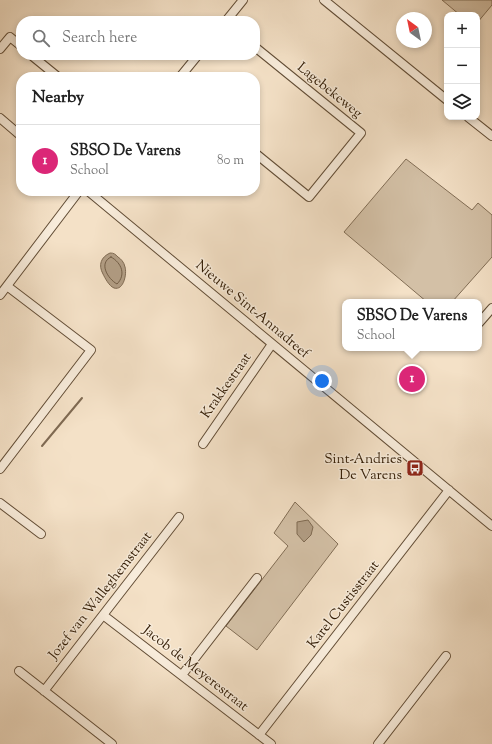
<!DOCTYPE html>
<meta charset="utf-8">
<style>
:root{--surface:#fff;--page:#f6f6f6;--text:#222;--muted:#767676;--line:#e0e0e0;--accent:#db2777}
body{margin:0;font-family:"Sorts Mill Goudy",serif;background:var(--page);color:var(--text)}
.controls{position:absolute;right:12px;top:12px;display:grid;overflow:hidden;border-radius:8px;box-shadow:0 2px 6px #0003}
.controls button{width:36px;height:36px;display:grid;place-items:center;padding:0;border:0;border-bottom:1px solid var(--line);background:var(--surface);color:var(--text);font:20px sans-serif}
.compass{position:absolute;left:396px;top:12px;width:36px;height:36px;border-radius:50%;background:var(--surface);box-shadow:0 2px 6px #0003;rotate:327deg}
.you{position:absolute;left:322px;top:381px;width:14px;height:14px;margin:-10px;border:3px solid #fff;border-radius:50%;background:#1a73e8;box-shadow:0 0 0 6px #1a73e833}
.badge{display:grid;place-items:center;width:26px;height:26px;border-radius:50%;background:var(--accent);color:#fff;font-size:13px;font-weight:700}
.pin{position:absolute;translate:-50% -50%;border:2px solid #fff;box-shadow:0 1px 4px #0006}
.popup{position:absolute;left:342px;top:299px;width:140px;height:52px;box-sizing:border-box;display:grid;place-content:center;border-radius:8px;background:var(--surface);filter:drop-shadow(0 1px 3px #0005);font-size:13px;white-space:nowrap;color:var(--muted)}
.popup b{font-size:15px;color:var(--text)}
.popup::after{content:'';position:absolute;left:50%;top:100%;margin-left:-8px;border:8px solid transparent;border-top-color:var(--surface)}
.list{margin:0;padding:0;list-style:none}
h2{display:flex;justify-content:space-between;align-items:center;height:52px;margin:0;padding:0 16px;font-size:17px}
h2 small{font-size:13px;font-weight:400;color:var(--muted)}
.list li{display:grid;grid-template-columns:26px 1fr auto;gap:12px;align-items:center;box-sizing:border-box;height:72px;padding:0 16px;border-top:1px solid var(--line)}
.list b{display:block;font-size:15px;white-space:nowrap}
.list p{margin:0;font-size:13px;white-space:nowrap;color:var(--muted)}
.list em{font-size:13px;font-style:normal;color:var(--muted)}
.icon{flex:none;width:22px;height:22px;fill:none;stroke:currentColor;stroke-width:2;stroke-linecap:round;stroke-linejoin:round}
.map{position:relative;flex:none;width:492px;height:744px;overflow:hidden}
.search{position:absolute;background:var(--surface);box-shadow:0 2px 6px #0003;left:16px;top:16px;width:244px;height:44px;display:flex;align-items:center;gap:10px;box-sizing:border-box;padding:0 14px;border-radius:16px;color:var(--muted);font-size:15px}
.panel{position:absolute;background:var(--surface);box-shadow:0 2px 6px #0003;left:16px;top:72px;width:244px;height:124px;border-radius:16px}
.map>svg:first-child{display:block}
.green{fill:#d3c0a6;stroke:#826e56}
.water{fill:#b29e85;stroke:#7f6a52}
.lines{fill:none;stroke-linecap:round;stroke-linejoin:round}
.shore{stroke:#725d45;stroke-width:1}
.stream{stroke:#7f6a52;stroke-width:2}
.minor-casing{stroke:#624d36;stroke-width:10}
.minor{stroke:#f8ecdb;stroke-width:8}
.labels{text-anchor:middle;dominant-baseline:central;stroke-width:3;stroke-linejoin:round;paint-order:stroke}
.street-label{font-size:14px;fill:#321c05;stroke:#f8ecdb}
.poi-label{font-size:14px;fill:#321c05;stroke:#f8ecdb;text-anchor:end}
</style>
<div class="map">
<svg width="492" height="744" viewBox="0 0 492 744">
<rect width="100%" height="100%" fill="#f4e1c7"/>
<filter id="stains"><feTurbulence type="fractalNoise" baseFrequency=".005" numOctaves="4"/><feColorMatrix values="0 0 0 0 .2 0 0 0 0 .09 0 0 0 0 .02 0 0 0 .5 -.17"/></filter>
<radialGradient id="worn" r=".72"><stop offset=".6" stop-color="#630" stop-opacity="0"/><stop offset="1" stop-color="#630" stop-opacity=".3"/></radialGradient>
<path class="green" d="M 442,0 L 492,0 L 492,5 L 477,23 L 477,15 L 460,15 Z
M 406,159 L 472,210 L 478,203 L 492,215 L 492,257 L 452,302 L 427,302 L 344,232 Z
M 295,502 L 338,544 L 257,650 L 226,626 L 288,546 L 274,533 Z"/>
<path class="water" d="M 110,253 C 114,253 115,254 118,257 C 121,259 124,262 125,267 C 127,273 124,291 114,288 C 109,286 105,278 103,274 C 98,265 101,257 110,253 Z
M 308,520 L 313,527 L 311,535 L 304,542 L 297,534 L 297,522 Z"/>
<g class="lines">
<path class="shore" d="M 111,257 C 122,263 126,275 117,284 C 108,279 98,263 111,257 Z"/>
<path class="stream" d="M 42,446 L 82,398"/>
<g class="minor-casing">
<path id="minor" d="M 324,0 L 447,100
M 226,21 L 243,0
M 255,47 L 361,133 L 309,197 L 255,153
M 0,49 L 10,37 L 21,46
M 31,55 L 58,77
M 180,77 L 198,55
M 468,117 L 492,136
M 0,118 L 21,136
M 88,191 L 492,526
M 0,295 L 79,191
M 479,323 L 492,308
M 203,444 L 272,344
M 0,469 L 91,350 L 7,286
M 0,503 L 41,534
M 103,615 L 271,744
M 19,671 L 112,744
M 182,675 L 257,578
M 44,691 L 179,517
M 259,735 L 449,490
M 378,744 L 446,656"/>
</g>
<use href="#minor" class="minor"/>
</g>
<defs>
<g id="bus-square" transform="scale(0.9)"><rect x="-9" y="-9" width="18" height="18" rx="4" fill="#8f2418" stroke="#f8ecdb"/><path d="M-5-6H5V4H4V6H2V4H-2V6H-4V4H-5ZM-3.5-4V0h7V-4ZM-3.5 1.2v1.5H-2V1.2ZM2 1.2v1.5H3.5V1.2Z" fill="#fff"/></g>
</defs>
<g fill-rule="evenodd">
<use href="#bus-square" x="415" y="468"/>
</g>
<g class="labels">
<g class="street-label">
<text transform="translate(329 91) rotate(39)">Lagebekeweg</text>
<text transform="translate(252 310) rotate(40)">Nieuwe Sint-Annadreef</text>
<text transform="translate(227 386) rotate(-55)">Krakkestraat</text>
<text transform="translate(101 596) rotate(-52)">Jozef van Walleghemstraat</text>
<text transform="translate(344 605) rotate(-52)">Karel Custisstraat</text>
<text transform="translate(195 669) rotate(38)">Jacob de Meyerestraat</text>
</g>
<g class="poi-label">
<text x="402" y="460">Sint-Andries<tspan x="402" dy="16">De Varens</tspan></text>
</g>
</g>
<rect width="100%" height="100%" filter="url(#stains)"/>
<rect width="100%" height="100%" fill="url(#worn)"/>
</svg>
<div class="controls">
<button>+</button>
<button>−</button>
<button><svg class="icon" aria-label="layers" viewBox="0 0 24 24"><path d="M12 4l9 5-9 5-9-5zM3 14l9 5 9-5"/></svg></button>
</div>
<svg class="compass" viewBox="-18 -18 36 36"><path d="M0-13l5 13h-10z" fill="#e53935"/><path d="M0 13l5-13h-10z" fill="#767676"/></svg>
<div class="you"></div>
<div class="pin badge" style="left:412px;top:379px">1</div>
<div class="popup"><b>SBSO De Varens</b>School</div>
<div class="search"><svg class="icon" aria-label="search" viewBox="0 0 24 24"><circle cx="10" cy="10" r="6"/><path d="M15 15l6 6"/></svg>Search here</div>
<section class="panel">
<h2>Nearby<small></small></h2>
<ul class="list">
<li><span class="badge">1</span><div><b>SBSO De Varens</b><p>School</p></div><em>80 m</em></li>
</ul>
</section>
</div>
